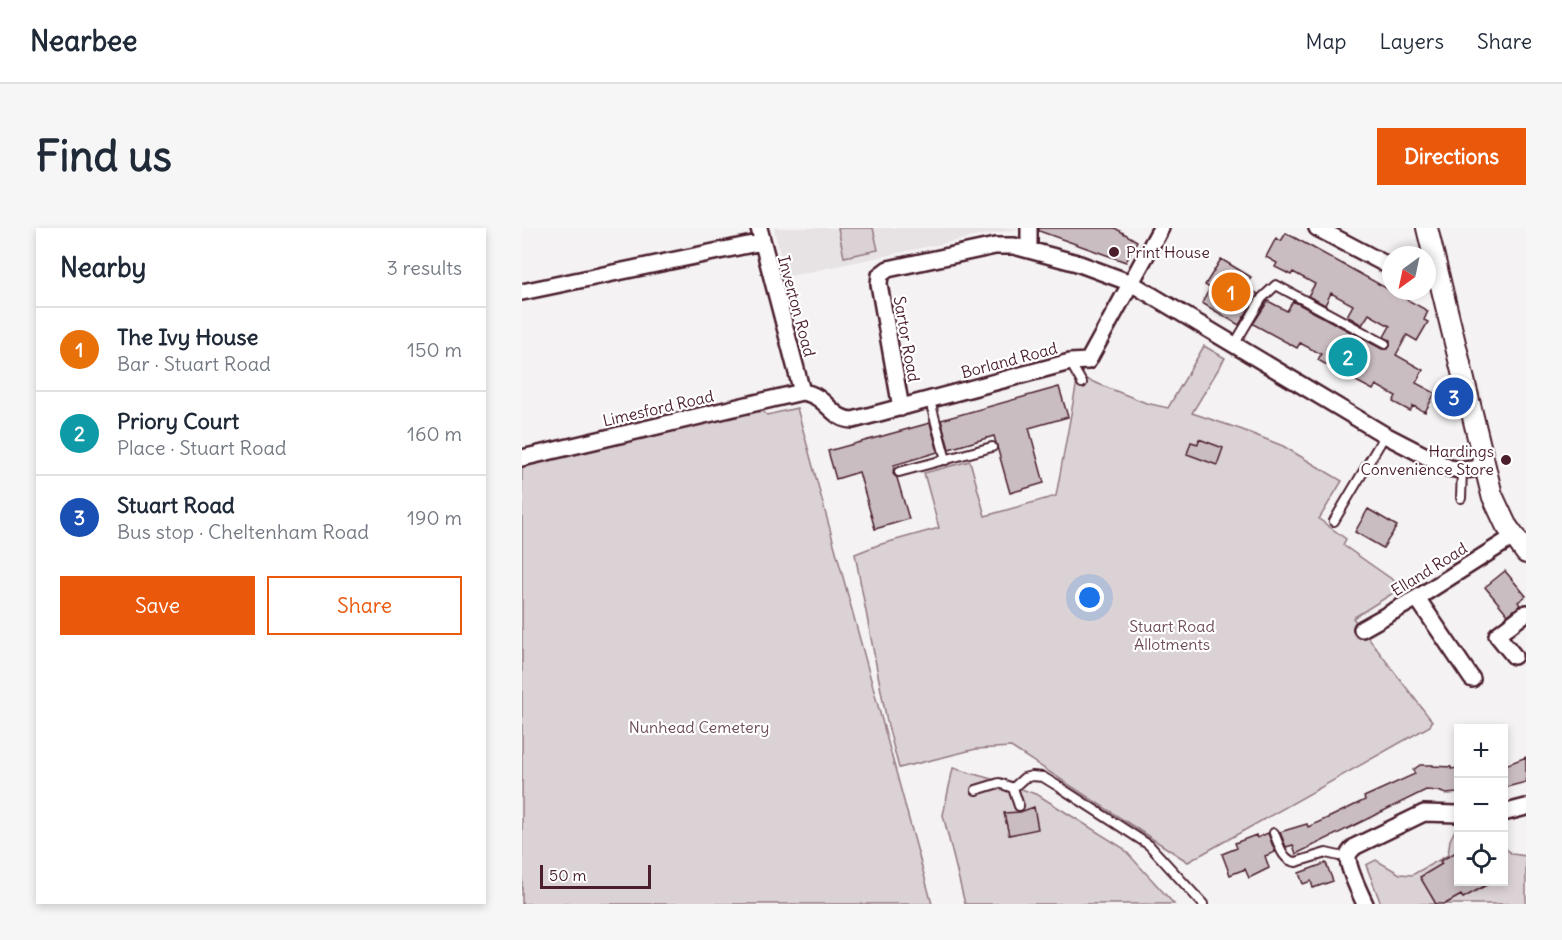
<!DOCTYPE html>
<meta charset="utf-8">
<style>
:root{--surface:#fff;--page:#f6f6f7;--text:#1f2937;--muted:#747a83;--line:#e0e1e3;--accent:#ea580c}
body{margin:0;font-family:Delius,sans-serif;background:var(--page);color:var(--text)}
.controls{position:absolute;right:18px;bottom:18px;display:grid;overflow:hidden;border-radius:0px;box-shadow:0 3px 9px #0003}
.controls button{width:54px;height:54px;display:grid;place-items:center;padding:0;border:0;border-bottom:2px solid var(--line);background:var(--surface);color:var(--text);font:30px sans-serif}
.compass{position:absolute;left:860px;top:18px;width:54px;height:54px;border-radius:50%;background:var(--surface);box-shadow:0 3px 9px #0003;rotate:213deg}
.scale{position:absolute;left:18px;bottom:15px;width:111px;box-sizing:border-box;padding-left:6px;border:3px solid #4a1f2b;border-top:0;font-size:16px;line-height:21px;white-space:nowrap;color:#4a1f2b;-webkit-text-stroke:4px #fff;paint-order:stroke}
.you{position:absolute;left:568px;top:370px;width:21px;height:21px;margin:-15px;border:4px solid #fff;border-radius:50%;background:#1a73e8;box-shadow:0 0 0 9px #1a73e833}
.badge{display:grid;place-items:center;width:39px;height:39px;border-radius:50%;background:var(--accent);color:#fff;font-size:20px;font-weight:700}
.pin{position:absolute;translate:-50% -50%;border:3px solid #fff;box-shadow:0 2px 6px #0006}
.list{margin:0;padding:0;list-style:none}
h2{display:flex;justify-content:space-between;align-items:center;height:78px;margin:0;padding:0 24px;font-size:26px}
h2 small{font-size:20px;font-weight:400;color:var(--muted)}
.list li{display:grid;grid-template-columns:39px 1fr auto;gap:18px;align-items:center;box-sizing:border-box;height:84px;padding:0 24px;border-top:2px solid var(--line)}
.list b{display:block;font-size:22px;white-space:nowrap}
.list p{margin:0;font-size:20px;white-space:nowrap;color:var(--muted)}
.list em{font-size:20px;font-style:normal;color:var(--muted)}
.actions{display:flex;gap:12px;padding:18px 24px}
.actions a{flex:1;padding:14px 0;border:2px solid var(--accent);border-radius:0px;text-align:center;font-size:21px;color:var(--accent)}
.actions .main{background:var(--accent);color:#fff}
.icon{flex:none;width:33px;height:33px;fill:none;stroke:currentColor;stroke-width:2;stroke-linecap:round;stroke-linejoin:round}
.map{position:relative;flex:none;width:1004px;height:676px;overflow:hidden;border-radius:0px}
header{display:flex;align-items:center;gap:36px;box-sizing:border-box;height:84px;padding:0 30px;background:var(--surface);border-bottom:2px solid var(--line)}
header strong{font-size:28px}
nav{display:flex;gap:33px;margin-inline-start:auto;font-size:21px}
.intro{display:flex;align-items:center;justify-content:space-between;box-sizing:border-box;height:144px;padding:0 36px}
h1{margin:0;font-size:42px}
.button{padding:15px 27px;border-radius:0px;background:var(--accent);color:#fff;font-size:21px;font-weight:700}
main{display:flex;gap:36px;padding:0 36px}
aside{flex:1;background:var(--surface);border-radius:0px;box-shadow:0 3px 9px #0003}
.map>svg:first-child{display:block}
.built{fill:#e7e2e3}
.green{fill:#dbd2d5;stroke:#927880;stroke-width:1.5}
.building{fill:#cabdc1;stroke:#4a1f2b;stroke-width:1.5}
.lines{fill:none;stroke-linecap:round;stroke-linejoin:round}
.service-casing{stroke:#4a1f2b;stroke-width:12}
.minor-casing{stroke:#4a1f2b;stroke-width:20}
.tertiary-casing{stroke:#4a1f2b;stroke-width:24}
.service{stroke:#fff;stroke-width:8}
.minor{stroke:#fff;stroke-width:15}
.tertiary{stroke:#fff;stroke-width:20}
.poi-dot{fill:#4a1f2b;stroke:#fff;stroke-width:2}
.labels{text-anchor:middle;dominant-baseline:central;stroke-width:4.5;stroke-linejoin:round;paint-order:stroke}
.poi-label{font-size:16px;fill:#4a1f2b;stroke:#fff;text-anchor:start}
.street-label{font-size:16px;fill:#4a1f2b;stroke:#fff}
.park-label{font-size:16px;fill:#6e4c56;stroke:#fff}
</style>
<header>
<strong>Nearbee</strong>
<nav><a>Map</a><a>Layers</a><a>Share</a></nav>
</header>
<div class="intro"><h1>Find us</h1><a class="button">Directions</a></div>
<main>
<aside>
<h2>Nearby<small>3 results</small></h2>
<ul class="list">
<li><span class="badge" style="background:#e8710a">1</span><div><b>The Ivy House</b><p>Bar · Stuart Road</p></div><em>150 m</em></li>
<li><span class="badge" style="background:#0f9aa8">2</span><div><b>Priory Court</b><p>Place · Stuart Road</p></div><em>160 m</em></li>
<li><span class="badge" style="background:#1a4fb4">3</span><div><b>Stuart Road</b><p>Bus stop · Cheltenham Road</p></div><em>190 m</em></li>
</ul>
<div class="actions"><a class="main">Save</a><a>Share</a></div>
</aside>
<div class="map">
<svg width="1004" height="676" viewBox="0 0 1004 676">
<rect width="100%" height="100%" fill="#f4f2f2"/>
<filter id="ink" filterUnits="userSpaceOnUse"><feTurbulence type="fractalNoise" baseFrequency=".0167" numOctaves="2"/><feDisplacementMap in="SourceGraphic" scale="12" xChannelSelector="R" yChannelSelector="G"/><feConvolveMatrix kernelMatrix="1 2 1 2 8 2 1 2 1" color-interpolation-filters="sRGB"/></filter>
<g filter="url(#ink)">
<path class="built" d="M 252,0 L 496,0 L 496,1 L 456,8 L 263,49 Z"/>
<path class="green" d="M 316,0 L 351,0 L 356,22 L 322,29 Z
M 682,118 L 703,130 L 670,185 L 718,201 L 761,218 L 820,253 L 797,291 L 824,311 L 821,317 L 881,359 L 831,390 L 910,493 L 908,498 L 666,634 L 489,519 L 454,521 L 377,540 L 365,494 L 333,326 L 356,317 L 417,300 L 402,245 L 448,233 L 463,288 L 534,268 L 555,153 L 564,151 L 624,175 L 646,180 Z
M 233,176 L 245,187 L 275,180 L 410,676 L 0,676 L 0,235 Z
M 431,540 L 480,554 L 516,567 L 601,620 L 652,676 L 443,676 L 421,587 Z
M 934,600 L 936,600 L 936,626 L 935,624 L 919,633 L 920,636 L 899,649 L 914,676 L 859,676 L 844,637 L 854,632 L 878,646 L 890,647 L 926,627 L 928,612 Z
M 982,619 L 990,626 L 1004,628 L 1004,676 L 923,676 L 939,667 L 941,670 L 956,661 L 952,654 L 981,654 Z"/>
<path class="building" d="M 517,0 L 593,0 L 615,13 L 604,34 L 517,3 Z
M 764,5 L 906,83 L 902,92 L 906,94 L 895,113 L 885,107 L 874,127 L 901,142 L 894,155 L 913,165 L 903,184 L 891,178 L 888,183 L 871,174 L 874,168 L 854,157 L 851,162 L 834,153 L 837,148 L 815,135 L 812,141 L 796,132 L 799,126 L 778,115 L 775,120 L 731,96 L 746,73 L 765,83 L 771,73 L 860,121 L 866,121 L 868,118 L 868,112 L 862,109 L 868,98 L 847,86 L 840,97 L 825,88 L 831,77 L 809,65 L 803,77 L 786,68 L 793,56 L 771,44 L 769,47 L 753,39 L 755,35 L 744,29 L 754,10 L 759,13 Z
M 699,31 L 729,49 L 723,58 L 736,66 L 717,97 L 680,75 L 688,60 L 683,57 Z
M 537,159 L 546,189 L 507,200 L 522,255 L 488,265 L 472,208 L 427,221 L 419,192 Z
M 408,195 L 416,224 L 372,237 L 371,246 L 375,250 L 387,291 L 353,301 L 337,244 L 314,251 L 306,223 Z
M 677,211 L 701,220 L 695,237 L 665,226 L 669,214 L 676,216 Z
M 846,281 L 875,298 L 861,320 L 833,304 Z
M 983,343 L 1004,368 L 996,374 L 998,377 L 986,387 L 963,359 Z
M 1004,529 L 1004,554 L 981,560 L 981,538 Z
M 898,537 L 911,537 L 911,538 L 929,539 L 929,541 L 936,540 L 936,565 L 924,566 L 916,563 L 904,562 L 774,626 L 771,617 L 764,619 L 758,604 L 785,596 L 786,599 L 810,588 L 843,572 L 842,569 L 893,546 L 891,542 Z
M 512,579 L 516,601 L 487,607 L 482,585 L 498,584 Z
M 746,605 L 753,624 L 743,628 L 747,640 L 727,650 L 723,641 L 708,647 L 700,626 L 715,620 L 713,615 L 734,607 L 735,610 Z
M 936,623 L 936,654 L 970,654 L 941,670 L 939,667 L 923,676 L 914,676 L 898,649 L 920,636 L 918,633 Z
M 804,635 L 811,653 L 791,660 L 789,653 L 781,656 L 777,645 Z"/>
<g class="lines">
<g class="service-casing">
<path id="service" d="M 712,117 L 740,70 L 754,57 L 863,116
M 548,134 L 560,155
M 408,173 L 424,232
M 377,244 L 470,219
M 939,270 L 940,242
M 812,293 L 863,207
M 491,560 L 502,550 L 510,548 L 521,549 L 539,560 L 627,617 L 681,676
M 454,562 L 477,555 L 491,560 L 497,578
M 752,605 C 757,616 760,633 774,634 L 804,625 L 817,628 L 826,627"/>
</g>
<g class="minor-casing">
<path id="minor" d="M 237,0 L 280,164
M 507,0 L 507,21
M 795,0 L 869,39
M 0,64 L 240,14
M 379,180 L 357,56 L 358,47 L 366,41 L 473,18 L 492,18 L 555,35 L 609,55 L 863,207 L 927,240 L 940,242 L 962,240
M 0,230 L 280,164 C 305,167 309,192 331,192 L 548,134 L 566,133 L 639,0
M 895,370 L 950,451
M 840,401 L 895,370 L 991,309
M 992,428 L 975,407 L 1004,385
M 981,585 L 1004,579
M 843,676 C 838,665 826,641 826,630 C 826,625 830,621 834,618 L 902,585 L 936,586"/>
</g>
<g class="tertiary-casing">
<path id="tertiary" d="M 905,0 L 970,267 L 984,297 L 1004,325"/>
</g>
<use href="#service" class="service"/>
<use href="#minor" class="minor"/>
<use href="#tertiary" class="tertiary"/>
</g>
</g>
<g class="poi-dot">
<circle cx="592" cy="24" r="6"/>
<circle cx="984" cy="232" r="6"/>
</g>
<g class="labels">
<g class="poi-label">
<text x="604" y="24">Print House</text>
<text x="972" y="223" text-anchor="end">Hardings<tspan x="972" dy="18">Convenience Store</tspan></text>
</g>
<g class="street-label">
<text transform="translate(275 78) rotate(75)">Inverton Road</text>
<text transform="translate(385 111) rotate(80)">Sartor Road</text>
<text transform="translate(487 132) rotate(-15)">Borland Road</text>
<text transform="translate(136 180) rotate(-13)">Limesford Road</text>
<text transform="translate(907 341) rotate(-32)">Elland Road</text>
</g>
<g class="park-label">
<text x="650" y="398">Stuart Road<tspan x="650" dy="18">Allotments</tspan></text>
<text x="177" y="499">Nunhead Cemetery</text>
</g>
</g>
</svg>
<div class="controls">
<button>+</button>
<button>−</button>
<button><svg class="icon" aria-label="locate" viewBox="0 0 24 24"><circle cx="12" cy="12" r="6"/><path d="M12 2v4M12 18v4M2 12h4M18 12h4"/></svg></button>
</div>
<svg class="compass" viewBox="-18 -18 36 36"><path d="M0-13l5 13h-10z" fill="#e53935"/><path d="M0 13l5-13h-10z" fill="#747a83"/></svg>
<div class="scale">50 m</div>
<div class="you"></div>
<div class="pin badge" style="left:709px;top:64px;background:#e8710a">1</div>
<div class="pin badge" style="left:826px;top:129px;background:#0f9aa8">2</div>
<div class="pin badge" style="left:932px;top:169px;background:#1a4fb4">3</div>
</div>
</main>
